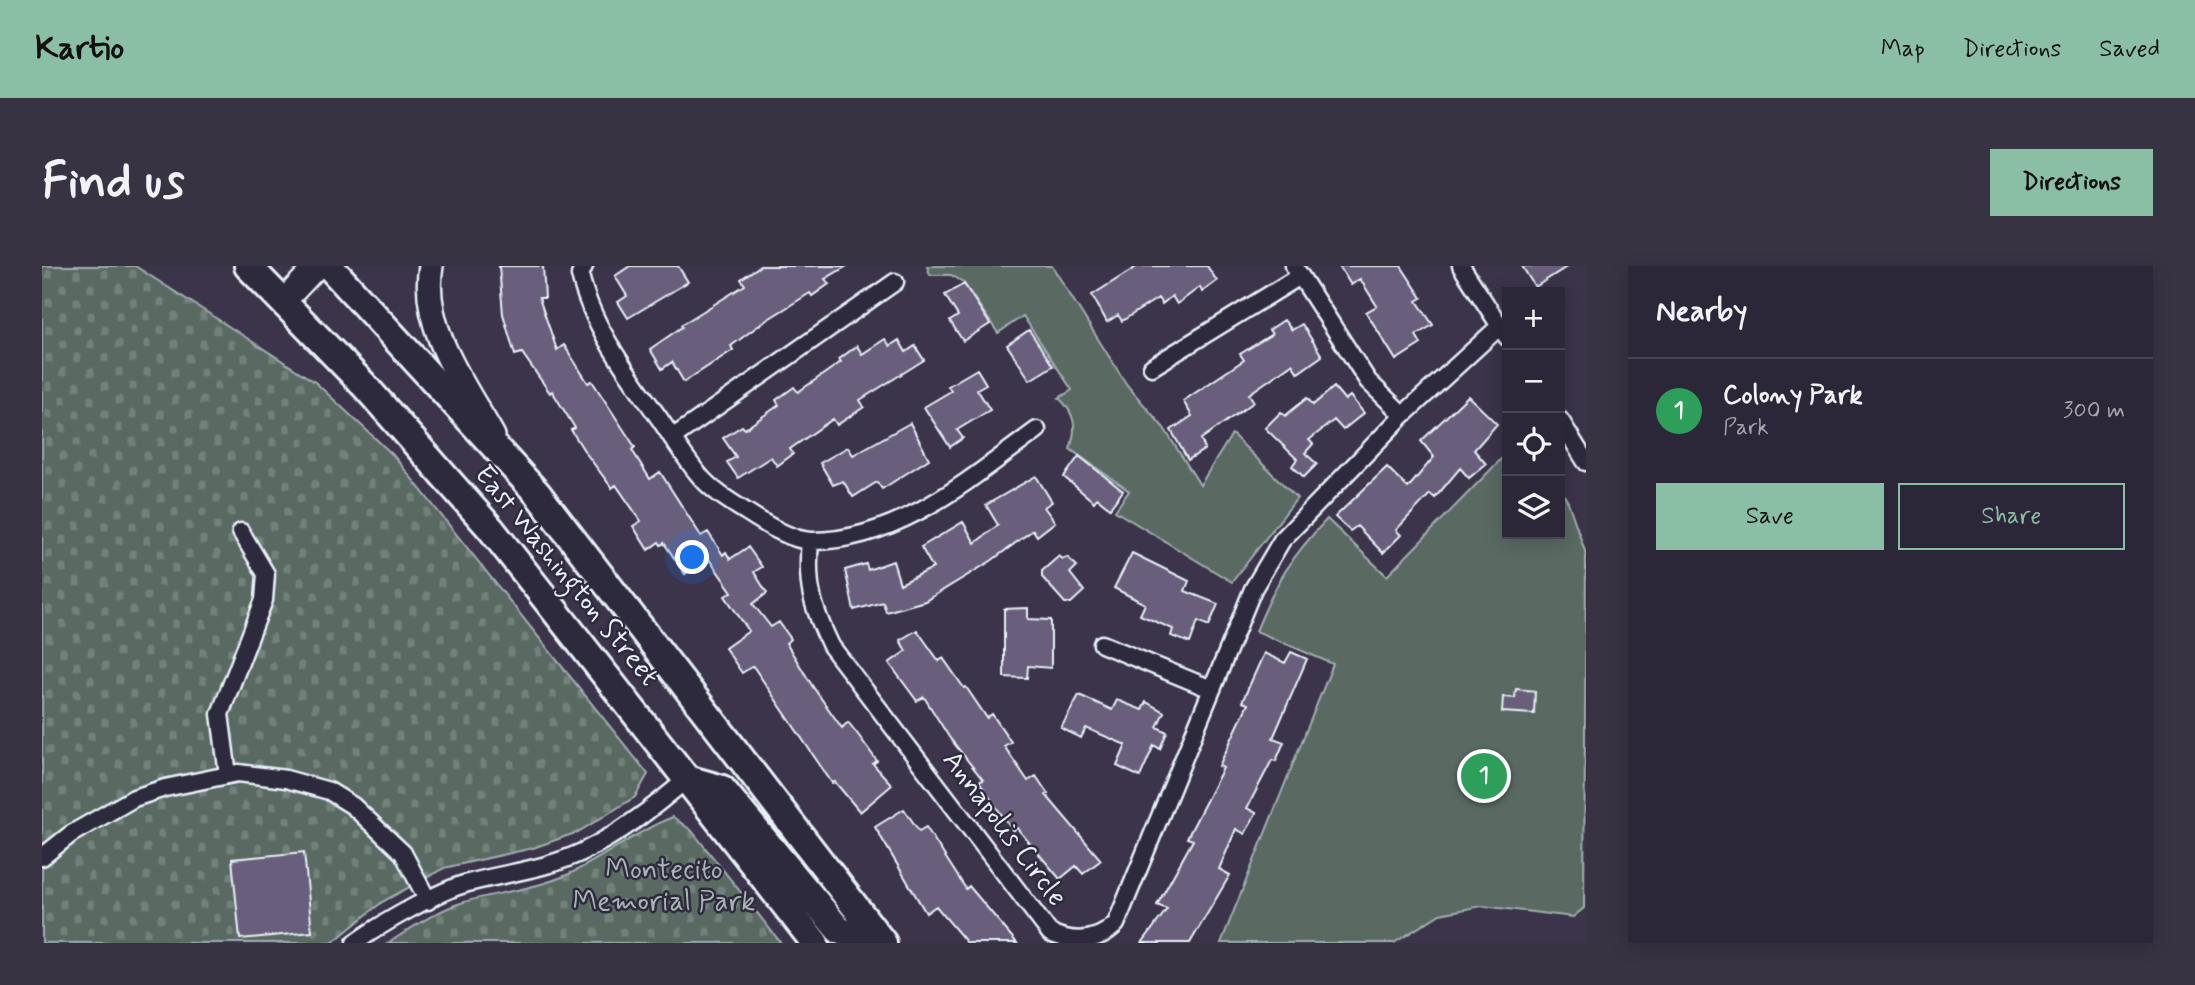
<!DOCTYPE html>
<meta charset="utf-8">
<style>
:root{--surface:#2c2738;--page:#383343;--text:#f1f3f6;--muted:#a6a5ae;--line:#484453;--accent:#8abfa5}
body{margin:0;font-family:Mynerve,sans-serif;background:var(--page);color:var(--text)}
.controls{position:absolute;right:21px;top:21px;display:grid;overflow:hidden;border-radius:0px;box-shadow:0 4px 18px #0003}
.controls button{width:63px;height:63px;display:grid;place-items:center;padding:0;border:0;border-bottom:2px solid var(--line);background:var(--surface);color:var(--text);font:35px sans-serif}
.you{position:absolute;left:651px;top:292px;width:24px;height:24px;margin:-18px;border:5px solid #fff;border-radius:50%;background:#1a73e8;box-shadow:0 0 0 10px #1a73e833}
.badge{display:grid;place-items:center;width:46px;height:46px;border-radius:50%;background:var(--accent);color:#fff;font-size:23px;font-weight:700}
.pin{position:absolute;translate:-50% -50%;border:4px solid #fff;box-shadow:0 2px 7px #0006}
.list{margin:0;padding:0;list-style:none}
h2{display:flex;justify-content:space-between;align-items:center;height:91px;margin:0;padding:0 28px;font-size:30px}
h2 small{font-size:23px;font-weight:400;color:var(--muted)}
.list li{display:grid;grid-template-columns:46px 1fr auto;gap:21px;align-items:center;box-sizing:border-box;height:105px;padding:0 28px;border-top:2px solid var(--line)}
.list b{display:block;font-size:26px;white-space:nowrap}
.list p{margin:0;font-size:23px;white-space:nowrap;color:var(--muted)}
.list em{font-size:23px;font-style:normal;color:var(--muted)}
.actions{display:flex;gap:14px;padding:21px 28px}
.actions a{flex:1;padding:16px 0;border:2px solid var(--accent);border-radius:0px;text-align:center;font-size:24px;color:var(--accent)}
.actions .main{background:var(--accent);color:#111}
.icon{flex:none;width:38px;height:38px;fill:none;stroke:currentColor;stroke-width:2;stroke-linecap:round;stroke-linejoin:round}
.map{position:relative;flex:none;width:1544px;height:677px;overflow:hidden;border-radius:0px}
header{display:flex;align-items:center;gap:42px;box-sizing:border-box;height:98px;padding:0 35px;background:var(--accent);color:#111}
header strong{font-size:33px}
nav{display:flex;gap:38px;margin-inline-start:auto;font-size:24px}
.intro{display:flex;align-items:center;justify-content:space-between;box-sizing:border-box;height:168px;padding:0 42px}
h1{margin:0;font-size:49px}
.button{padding:18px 32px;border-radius:0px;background:var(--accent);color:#111;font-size:24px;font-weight:700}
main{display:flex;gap:42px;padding:0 42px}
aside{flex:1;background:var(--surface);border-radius:0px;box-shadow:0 4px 18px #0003}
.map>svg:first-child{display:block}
.cemetery{fill:url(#cemetery-stones);stroke:#a1aeae;stroke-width:2}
.green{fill:#5a6b63;stroke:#a1aeae;stroke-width:2}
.building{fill:#695e7c;stroke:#e8f1f8;stroke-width:2}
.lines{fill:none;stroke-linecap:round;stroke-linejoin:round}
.street-casing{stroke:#e8f1f8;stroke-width:21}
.secondary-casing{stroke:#e8f1f8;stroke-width:28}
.primary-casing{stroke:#e8f1f8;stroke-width:32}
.street{stroke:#2f2a3d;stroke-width:16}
.secondary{stroke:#2f2a3d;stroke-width:23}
.primary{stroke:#2f2a3d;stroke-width:26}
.labels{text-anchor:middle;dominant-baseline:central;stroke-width:5;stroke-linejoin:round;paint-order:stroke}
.street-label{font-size:28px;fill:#e8f1f8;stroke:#2f2a3d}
.park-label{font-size:28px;fill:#a8b5b5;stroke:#2f2a3d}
</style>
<header>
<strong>Kartio</strong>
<nav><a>Map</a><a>Directions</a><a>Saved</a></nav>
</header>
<div class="intro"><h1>Find us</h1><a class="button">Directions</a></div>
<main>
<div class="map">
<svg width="1544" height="677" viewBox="0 0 1544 677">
<defs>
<pattern id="cemetery-stones" width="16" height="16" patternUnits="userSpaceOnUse" patternTransform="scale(1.75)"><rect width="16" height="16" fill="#5a6b63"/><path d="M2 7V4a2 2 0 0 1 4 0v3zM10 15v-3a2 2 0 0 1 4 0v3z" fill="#72817a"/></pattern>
</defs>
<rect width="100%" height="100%" fill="#3b344a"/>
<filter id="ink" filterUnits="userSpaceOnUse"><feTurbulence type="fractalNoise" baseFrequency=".0143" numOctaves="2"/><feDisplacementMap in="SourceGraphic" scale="14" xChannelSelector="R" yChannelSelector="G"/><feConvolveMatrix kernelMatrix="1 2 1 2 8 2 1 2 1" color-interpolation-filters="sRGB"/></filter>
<g filter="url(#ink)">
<path class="cemetery" d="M 0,0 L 93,0 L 273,116 L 351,189 L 606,508 L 593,531 L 536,566 L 491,582 L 402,602 L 340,636 L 290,677 L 0,677 Z
M 631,551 L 650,565 L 739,677 L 346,677 C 370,662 395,644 422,636 C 457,626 494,623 527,608 C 563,591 594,565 631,551 Z"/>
<path class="green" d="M 885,0 L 1010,0 L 1085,119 L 1122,162 L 1158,219 L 1190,168 L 1255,232 L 1190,316 L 1073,245 L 1087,225 L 1028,183 C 1035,162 1034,148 1017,132 L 1030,124 L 981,50 L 956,67 L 921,16 L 909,9 L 888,9 Z
M 1465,187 L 1465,268 L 1518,268 L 1518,222 L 1526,236 L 1544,288 L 1542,642 L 1531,651 L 1440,640 L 1398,648 L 1352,677 L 1179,677 L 1291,398 L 1214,365 C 1234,316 1249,291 1285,253 L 1345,310 Z"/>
<path class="building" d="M 457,0 L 501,0 L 503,32 L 497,32 L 515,84 L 522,79 L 546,117 L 550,115 L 593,181 L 590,184 L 608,213 L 618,206 L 659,270 L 666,266 L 681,289 L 684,286 L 688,293 L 706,281 L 720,301 L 712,306 L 725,327 L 711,338 L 729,361 L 737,356 L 749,373 L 744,377 L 771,421 L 800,462 L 806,456 L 817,470 L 835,495 L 831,498 L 850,519 L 818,546 L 793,516 L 790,517 L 711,400 L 700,407 L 683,382 L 707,365 L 683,330 L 690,326 L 666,292 L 643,308 L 622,277 L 619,279 L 617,276 L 606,284 L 591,260 L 599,255 L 574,219 L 570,222 L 543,186 L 529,164 L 533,162 L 510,125 L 508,127 L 480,87 L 473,89 L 461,48 Z
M 588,0 L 636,0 L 646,16 L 586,52 L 576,36 L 585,30 L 573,10 Z
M 718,0 L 805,0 L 783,13 L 787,18 L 770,30 L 768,27 L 720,57 L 689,80 L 691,84 L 642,116 L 630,96 L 620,103 L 608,83 L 640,61 L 639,59 L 703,19 L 699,13 Z
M 1096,0 L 1165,0 L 1175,15 L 1160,26 L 1158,21 L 1135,38 L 1130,30 L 1120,38 L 1116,32 L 1080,55 L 1076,49 L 1065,56 L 1050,29 Z
M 1297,0 L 1359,0 L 1380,32 L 1375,35 L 1391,59 L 1374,69 L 1379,78 L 1354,94 L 1324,46 L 1335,40 L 1318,13 L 1309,19 Z
M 1480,0 L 1526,0 L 1493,21 Z
M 922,18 L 948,58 L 921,75 L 908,55 L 916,50 L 903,29 Z
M 1242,54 L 1250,64 L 1260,58 L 1280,90 L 1256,107 L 1250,98 L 1207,128 L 1212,136 L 1159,173 L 1163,183 L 1146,194 L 1129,164 L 1150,150 L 1141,135 L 1202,94 L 1198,88 L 1230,68 L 1227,64 Z
M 987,64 L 1011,100 L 988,114 L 965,79 Z
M 843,73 L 848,80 L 857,74 L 864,86 L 873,80 L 882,94 L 818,134 L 822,141 L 795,159 L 791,153 L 748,183 L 751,188 L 735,200 L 729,191 L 696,212 L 685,196 L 694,191 L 681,172 L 700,160 L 703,163 L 737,139 L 734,134 L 752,121 L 756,126 L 799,96 L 797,93 L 815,80 L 820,88 Z
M 935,103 L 944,118 L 935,123 L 948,144 L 915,164 L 921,172 L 908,181 L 882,141 L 909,125 L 906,120 Z
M 1292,121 L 1303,134 L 1308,130 L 1322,147 L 1301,164 L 1292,154 L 1267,174 L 1271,178 L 1263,187 L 1275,198 L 1262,211 L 1250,200 L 1255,193 L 1223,162 L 1239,146 L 1243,150 L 1265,132 L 1271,139 Z
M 1426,130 L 1455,158 L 1432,184 L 1444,198 L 1427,212 L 1418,202 L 1393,232 L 1388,228 L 1354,264 L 1359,269 L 1341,287 L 1315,260 L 1308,265 L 1293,251 L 1345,201 L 1366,222 L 1392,191 L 1379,175 Z
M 868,157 L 887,193 L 840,223 L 835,216 L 811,231 L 801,215 L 791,219 L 778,197 L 806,181 L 811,189 Z
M 1037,190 L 1081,225 L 1068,242 L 1055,232 L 1052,236 L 1022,211 Z
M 994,210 L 1010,236 L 1002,241 L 1013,256 L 995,270 L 991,264 L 949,295 L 883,335 L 844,346 L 841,336 L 812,344 L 803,304 L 824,298 L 826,304 L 851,295 L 858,318 L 891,302 L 879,281 L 921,256 L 933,277 L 956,259 L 944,239 Z
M 1090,287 L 1147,315 L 1143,325 L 1176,338 L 1167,360 L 1156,355 L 1148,377 L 1129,370 L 1131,363 L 1098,349 L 1103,338 L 1072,322 Z
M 1017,290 L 1021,293 L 1025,291 L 1035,300 L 1028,307 L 1042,325 L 1029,337 L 1023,337 L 1000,311 L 1000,305 Z
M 986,342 L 986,353 L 1009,354 L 1009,402 L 986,400 L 985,412 L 962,411 L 962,343 Z
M 875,364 L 897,395 L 901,392 L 922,422 L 924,421 L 945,452 L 950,448 L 969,476 L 962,480 L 986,515 L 994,510 L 1006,528 L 1004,529 L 1059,594 L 1041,608 L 1034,600 L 1018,613 L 975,562 L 971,565 L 937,516 L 941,514 L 907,471 L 882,431 L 875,435 L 847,397 L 864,385 L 858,374 Z
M 1249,386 L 1265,393 L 1231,472 L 1242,476 L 1234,495 L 1230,494 L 1205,542 L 1214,547 L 1203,568 L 1194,563 L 1177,603 L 1188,609 L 1148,677 L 1100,677 L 1125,643 L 1115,639 L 1151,574 L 1145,572 L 1181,502 L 1177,500 L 1206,438 L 1200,436 L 1222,387 L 1243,397 Z
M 1474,423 L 1493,425 L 1492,448 L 1460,446 L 1461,431 L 1473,432 Z
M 1037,429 L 1070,444 L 1075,434 L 1100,444 L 1104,436 L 1122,446 L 1115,461 L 1125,466 L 1118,483 L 1112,479 L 1098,511 L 1075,500 L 1084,479 L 1044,462 L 1039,472 L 1019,462 Z
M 862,543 L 877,565 L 884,561 L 924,623 L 927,620 L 975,677 L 925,677 L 894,640 L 884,647 L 833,561 Z
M 262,586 L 270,666 L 198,673 L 190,593 Z"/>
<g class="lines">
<g class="street-casing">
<path id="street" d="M 542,0 L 538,9 C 550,61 587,109 617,152 C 630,171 642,191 657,209 C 668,223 687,235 703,245 C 720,256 749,275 770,275 C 857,275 929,212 995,164
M 1252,0 L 1326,115 L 1361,149
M 1419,0 L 1465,71
M 1110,101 L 1258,10
M 1518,154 L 1544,196
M 630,172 L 853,16
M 768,275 C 764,320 770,340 789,380 L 1008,667 C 1031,677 1055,677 1074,658 L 1211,323 L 1240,274 L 1361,149 L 1458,60
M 1060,378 L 1169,423
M 186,509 L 178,448 L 222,334 L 224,308 L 199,266
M 0,591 L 29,568 L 92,532 L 123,522 L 196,507 L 244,513 L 287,525 L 311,540 L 361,587 L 386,635
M 313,677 C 337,659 398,624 426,617 C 464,607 504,603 540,586 C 579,567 612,541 645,513"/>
</g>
<g class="secondary-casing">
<path id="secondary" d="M 389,0 C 378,61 423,120 451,170
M 241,36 L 275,0"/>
</g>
<g class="primary-casing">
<path id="primary" d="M 206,0 L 322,119 L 449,263 L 773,677
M 287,0 L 495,227 L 841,677
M 645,513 L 680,523 L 797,664 L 806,668 L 831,664"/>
</g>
<use href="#street" class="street"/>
<use href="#secondary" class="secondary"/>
<use href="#primary" class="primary"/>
</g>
</g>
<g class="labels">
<g class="street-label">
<text transform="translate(524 310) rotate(51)">East Washington Street</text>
<text transform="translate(962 563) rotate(53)">Annapolis Circle</text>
</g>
<g class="park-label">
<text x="622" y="604">Montecito<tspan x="622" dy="32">Memorial Park</tspan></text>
</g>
</g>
</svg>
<div class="controls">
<button>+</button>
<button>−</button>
<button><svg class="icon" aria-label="locate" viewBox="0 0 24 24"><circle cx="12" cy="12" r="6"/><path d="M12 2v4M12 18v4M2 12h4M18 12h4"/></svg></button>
<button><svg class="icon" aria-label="layers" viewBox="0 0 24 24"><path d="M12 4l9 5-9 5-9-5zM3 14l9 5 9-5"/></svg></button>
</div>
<div class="you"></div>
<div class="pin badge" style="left:1442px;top:510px;background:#2e9e5b">1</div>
</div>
<aside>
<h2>Nearby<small></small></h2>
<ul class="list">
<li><span class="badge" style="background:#2e9e5b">1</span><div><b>Colony Park</b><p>Park</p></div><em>300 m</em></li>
</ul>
<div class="actions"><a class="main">Save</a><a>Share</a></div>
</aside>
</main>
